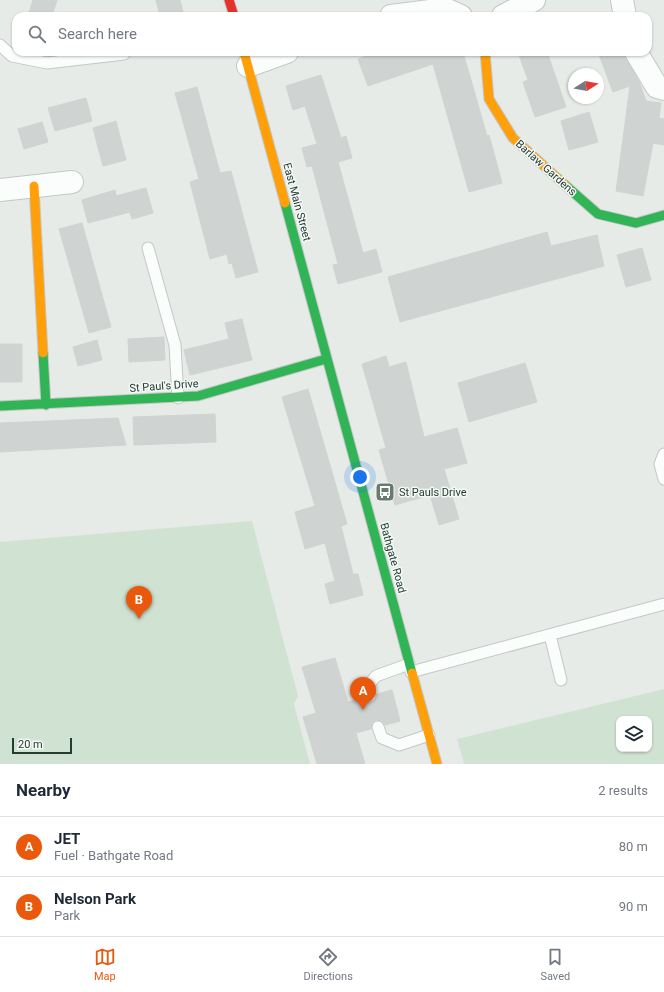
<!DOCTYPE html>
<meta charset="utf-8">
<style>
:root{--surface:#fff;--page:#f6f6f7;--text:#1f2937;--muted:#747a83;--line:#e0e1e3;--accent:#ea580c}
body{margin:0;font-family:Roboto,sans-serif;background:var(--page);color:var(--text)}
.controls{position:absolute;right:12px;bottom:12px;display:grid;overflow:hidden;border-radius:8px;box-shadow:0 1px 3px #0004}
.controls button{width:36px;height:36px;display:grid;place-items:center;padding:0;border:0;border-bottom:1px solid var(--line);background:var(--surface);color:var(--text);font:20px sans-serif}
.compass{position:absolute;left:568px;top:68px;width:36px;height:36px;border-radius:50%;background:var(--surface);box-shadow:0 1px 3px #0004;rotate:79deg}
.scale{position:absolute;left:12px;bottom:10px;width:60px;box-sizing:border-box;padding-left:4px;border:2px solid #243d31;border-top:0;font-size:11px;line-height:14px;white-space:nowrap;color:#243d31;-webkit-text-stroke:3px #f4f9f6;paint-order:stroke}
.you{position:absolute;left:360px;top:477px;width:14px;height:14px;margin:-10px;border:3px solid #fff;border-radius:50%;background:#1a73e8;box-shadow:0 0 0 6px #1a73e833}
.badge{display:grid;place-items:center;width:26px;height:26px;border-radius:50%;background:var(--accent);color:#fff;font-size:13px;font-weight:700}
.pin{position:absolute;translate:-50% -33px;filter:drop-shadow(0 1px 2px #0008)}
.pin::after{content:'';position:absolute;top:21px;width:14px;height:12px;background:inherit;clip-path:polygon(0 0,100% 0,50% 100%)}
.list{margin:0;padding:0;list-style:none}
h2{display:flex;justify-content:space-between;align-items:center;height:52px;margin:0;padding:0 16px;font-size:17px}
h2 small{font-size:13px;font-weight:400;color:var(--muted)}
.list li{display:grid;grid-template-columns:26px 1fr auto;gap:12px;align-items:center;box-sizing:border-box;height:60px;padding:0 16px;border-top:1px solid var(--line)}
.list b{display:block;font-size:15px;white-space:nowrap}
.list p{margin:0;font-size:13px;white-space:nowrap;color:var(--muted)}
.list em{font-size:13px;font-style:normal;color:var(--muted)}
.icon{flex:none;width:22px;height:22px;fill:none;stroke:currentColor;stroke-width:2;stroke-linecap:round;stroke-linejoin:round}
.map{position:relative;flex:none;width:664px;height:764px;overflow:hidden}
.search{position:absolute;background:var(--surface);box-shadow:0 1px 3px #0004;left:12px;right:12px;top:12px;height:44px;display:flex;align-items:center;gap:10px;box-sizing:border-box;padding:0 14px;border-radius:12px;color:var(--muted);font-size:15px}
.sheet{height:172px;background:var(--surface)}
nav{display:flex;justify-content:space-around;align-items:center;box-sizing:border-box;height:56px;border-top:1px solid var(--line);background:var(--surface);font-size:11px;color:var(--muted)}
nav a{display:grid;justify-items:center;gap:2px}
nav .on{color:var(--accent)}
.map>svg:first-child{display:block}
.green{fill:#d0e3d2;fill-rule:evenodd}
.building{fill:#cfd3d1;stroke:#cfd4d1}
.lines{fill:none;stroke-linecap:round;stroke-linejoin:round}
.lane-casing{stroke:#c3c8c5;stroke-width:13}
.street-casing{stroke:#c3c8c5;stroke-width:24}
.fast-casing{stroke:#c2c8c5;stroke-width:11}
.slow-casing{stroke:#c2c8c5;stroke-width:11}
.jam-casing{stroke:#c2c8c5;stroke-width:11}
.lane{stroke:#fbfcfc;stroke-width:11}
.street{stroke:#fbfcfc;stroke-width:22}
.fast{stroke:#30b455;stroke-width:9}
.slow{stroke:#ff9f0a;stroke-width:9}
.jam{stroke:#e5322d;stroke-width:9}
.labels{text-anchor:middle;dominant-baseline:central;stroke-width:3;stroke-linejoin:round;paint-order:stroke}
.street-label{font-size:11px;fill:#243d31;stroke:#f4f9f6}
.poi-label{font-size:11px;fill:#243d31;stroke:#f4f9f6;text-anchor:start}
</style>
<div class="map">
<svg width="664" height="764" viewBox="0 0 664 764">
<rect width="100%" height="100%" fill="#e6ebe8"/>
<path class="green" d="M 252,521 L 298,696 L 294,704 L 310,764 L 0,764 L 0,542 Z
M 664,689 L 664,764 L 464,764 L 457,739 ZM 619,719 L 649,719 L 649,749 L 619,749 Z"/>
<path class="building" d="M 33,0 L 57,0 L 52,16 L 28,16 Z
M 156,0 L 180,0 L 184,16 L 160,16 Z
M 378,52 L 463,52 L 487,136 L 489,135 L 502,183 L 469,192 L 433,64 L 368,86 L 358,59 Z
M 518,52 L 547,52 L 566,107 L 535,117 L 523,82 L 528,80 Z
M 598,52 L 624,52 L 625,58 L 639,81 L 646,101 L 661,103 L 659,118 L 664,119 L 664,145 L 653,143 L 643,196 L 616,191 L 630,86 L 613,92 Z
M 321,75 L 341,138 L 346,136 L 352,158 L 338,162 L 363,253 L 376,249 L 382,272 L 338,284 L 333,265 L 338,264 L 312,166 L 307,167 L 302,148 L 317,144 L 305,106 L 293,110 L 286,86 Z
M 197,87 L 220,173 L 231,171 L 258,272 L 236,278 L 232,263 L 229,264 L 227,254 L 210,259 L 190,182 L 199,179 L 175,93 Z
M 86,98 L 92,121 L 55,131 L 48,108 Z
M 589,112 L 598,142 L 569,150 L 561,121 Z
M 116,121 L 126,160 L 103,166 L 93,128 Z
M 42,122 L 48,142 L 24,149 L 18,129 Z
M 146,188 L 153,213 L 132,219 L 130,212 L 88,223 L 82,200 L 115,190 L 116,196 Z
M 82,223 L 111,327 L 89,333 L 59,229 Z
M 547,232 L 551,246 L 597,235 L 604,266 L 400,322 L 388,277 Z
M 642,248 L 651,280 L 626,287 L 617,255 Z
M 242,319 L 252,360 L 190,375 L 184,350 L 229,339 L 225,323 Z
M 164,337 L 165,360 L 129,362 L 128,339 Z
M 97,340 L 102,360 L 78,366 L 73,347 Z
M 0,344 L 22,344 L 22,382 L 0,382 Z
M 386,356 L 389,367 L 406,362 L 424,437 L 457,428 L 467,463 L 444,469 L 459,519 L 439,525 L 430,495 L 395,505 L 379,450 L 386,448 L 362,364 Z
M 525,363 L 537,402 L 469,422 L 458,383 Z
M 308,389 L 347,524 L 341,526 L 353,574 L 358,574 L 363,595 L 330,604 L 325,584 L 335,581 L 325,543 L 305,549 L 295,512 L 315,506 L 282,397 Z
M 215,414 L 216,442 L 134,445 L 133,417 Z
M 118,418 L 126,445 L 0,452 L 0,423 Z
M 335,658 L 348,702 L 363,698 L 367,702 L 372,703 L 376,699 L 377,694 L 392,690 L 400,721 L 385,725 L 382,721 L 376,720 L 372,723 L 371,729 L 356,733 L 365,764 L 317,764 L 303,717 L 316,713 L 302,667 Z"/>
<g class="lines">
<g class="lane-casing">
<path id="lane" d="M 0,45 L 12,56 L 47,63 L 124,54
M 148,248 L 175,345 L 178,398
M 664,454 L 660,464 L 664,479
M 550,635 L 561,680
M 411,672 L 664,604
M 370,696 L 368,686 L 376,676 L 409,664
M 378,727 L 382,738 L 399,745 L 429,735"/>
</g>
<g class="street-casing">
<path id="street" d="M 622,0 L 625,16
M 391,16 L 445,9 L 461,16
M 503,16 L 534,0
M 636,52 L 657,87 L 664,89
M 248,66 L 287,52
M 0,190 L 72,182"/>
</g>
<g class="fast-casing">
<path id="fast" d="M 565,185 L 598,214 L 636,223 L 664,215
M 285,203 L 412,673
M 43,353 L 46,405
M 0,406 L 198,396 L 326,359"/>
</g>
<g class="slow-casing">
<path id="slow" d="M 244,52 L 285,203
M 485,52 L 489,99 L 513,138 L 565,185
M 34,186 L 43,353
M 412,673 L 437,764"/>
</g>
<g class="jam-casing">
<path id="jam" d="M 229,0 L 234,16"/>
</g>
<use href="#lane" class="lane"/>
<use href="#street" class="street"/>
<use href="#fast" class="fast"/>
<use href="#slow" class="slow"/>
<use href="#jam" class="jam"/>
</g>
<defs>
<g id="bus-square" transform="scale(1)"><rect x="-9" y="-9" width="18" height="18" rx="4" fill="#687a71" stroke="#f4f9f6"/><path d="M-5-6H5V4H4V6H2V4H-2V6H-4V4H-5ZM-3.5-4V0h7V-4ZM-3.5 1.2v1.5H-2V1.2ZM2 1.2v1.5H3.5V1.2Z" fill="#fff"/></g>
</defs>
<g fill-rule="evenodd">
<use href="#bus-square" x="385" y="492"/>
</g>
<g class="labels">
<g class="street-label">
<text transform="translate(546 168) rotate(42)">Barlaw Gardens</text>
<text transform="translate(297 202) rotate(75)">East Main Street</text>
<text transform="translate(164 386) rotate(-4)">St Paul's Drive</text>
<text transform="translate(393 558) rotate(75)">Bathgate Road</text>
</g>
<g class="poi-label">
<text x="399" y="492">St Pauls Drive</text>
</g>
</g>
</svg>
<div class="controls">
<button><svg class="icon" aria-label="layers" viewBox="0 0 24 24"><path d="M12 4l9 5-9 5-9-5zM3 14l9 5 9-5"/></svg></button>
</div>
<svg class="compass" viewBox="-18 -18 36 36"><path d="M0-13l5 13h-10z" fill="#e53935"/><path d="M0 13l5-13h-10z" fill="#747a83"/></svg>
<div class="scale">20 m</div>
<div class="you"></div>
<div class="pin badge" style="left:363px;top:710px">A</div>
<div class="pin badge" style="left:139px;top:619px">B</div>
<div class="search"><svg class="icon" aria-label="search" viewBox="0 0 24 24"><circle cx="10" cy="10" r="6"/><path d="M15 15l6 6"/></svg>Search here</div>
</div>
<section class="sheet">
<h2>Nearby<small>2 results</small></h2>
<ul class="list">
<li><span class="badge">A</span><div><b>JET</b><p>Fuel · Bathgate Road</p></div><em>80 m</em></li>
<li><span class="badge">B</span><div><b>Nelson Park</b><p>Park</p></div><em>90 m</em></li>
</ul>
</section>
<nav>
<a class="on"><svg class="icon" aria-label="map" viewBox="0 0 24 24"><path d="M3 6l6-2 6 2 6-2v14l-6 2-6-2-6 2zM9 4v14M15 6v14"/></svg>Map</a>
<a><svg class="icon" aria-label="directions" viewBox="0 0 24 24"><path d="M12 3l9 9-9 9-9-9zM9 14v-3h6M13 9l2 2-2 2"/></svg>Directions</a>
<a><svg class="icon" aria-label="saved" viewBox="0 0 24 24"><path d="M7 4h10v16l-5-4-5 4z"/></svg>Saved</a>
</nav>
